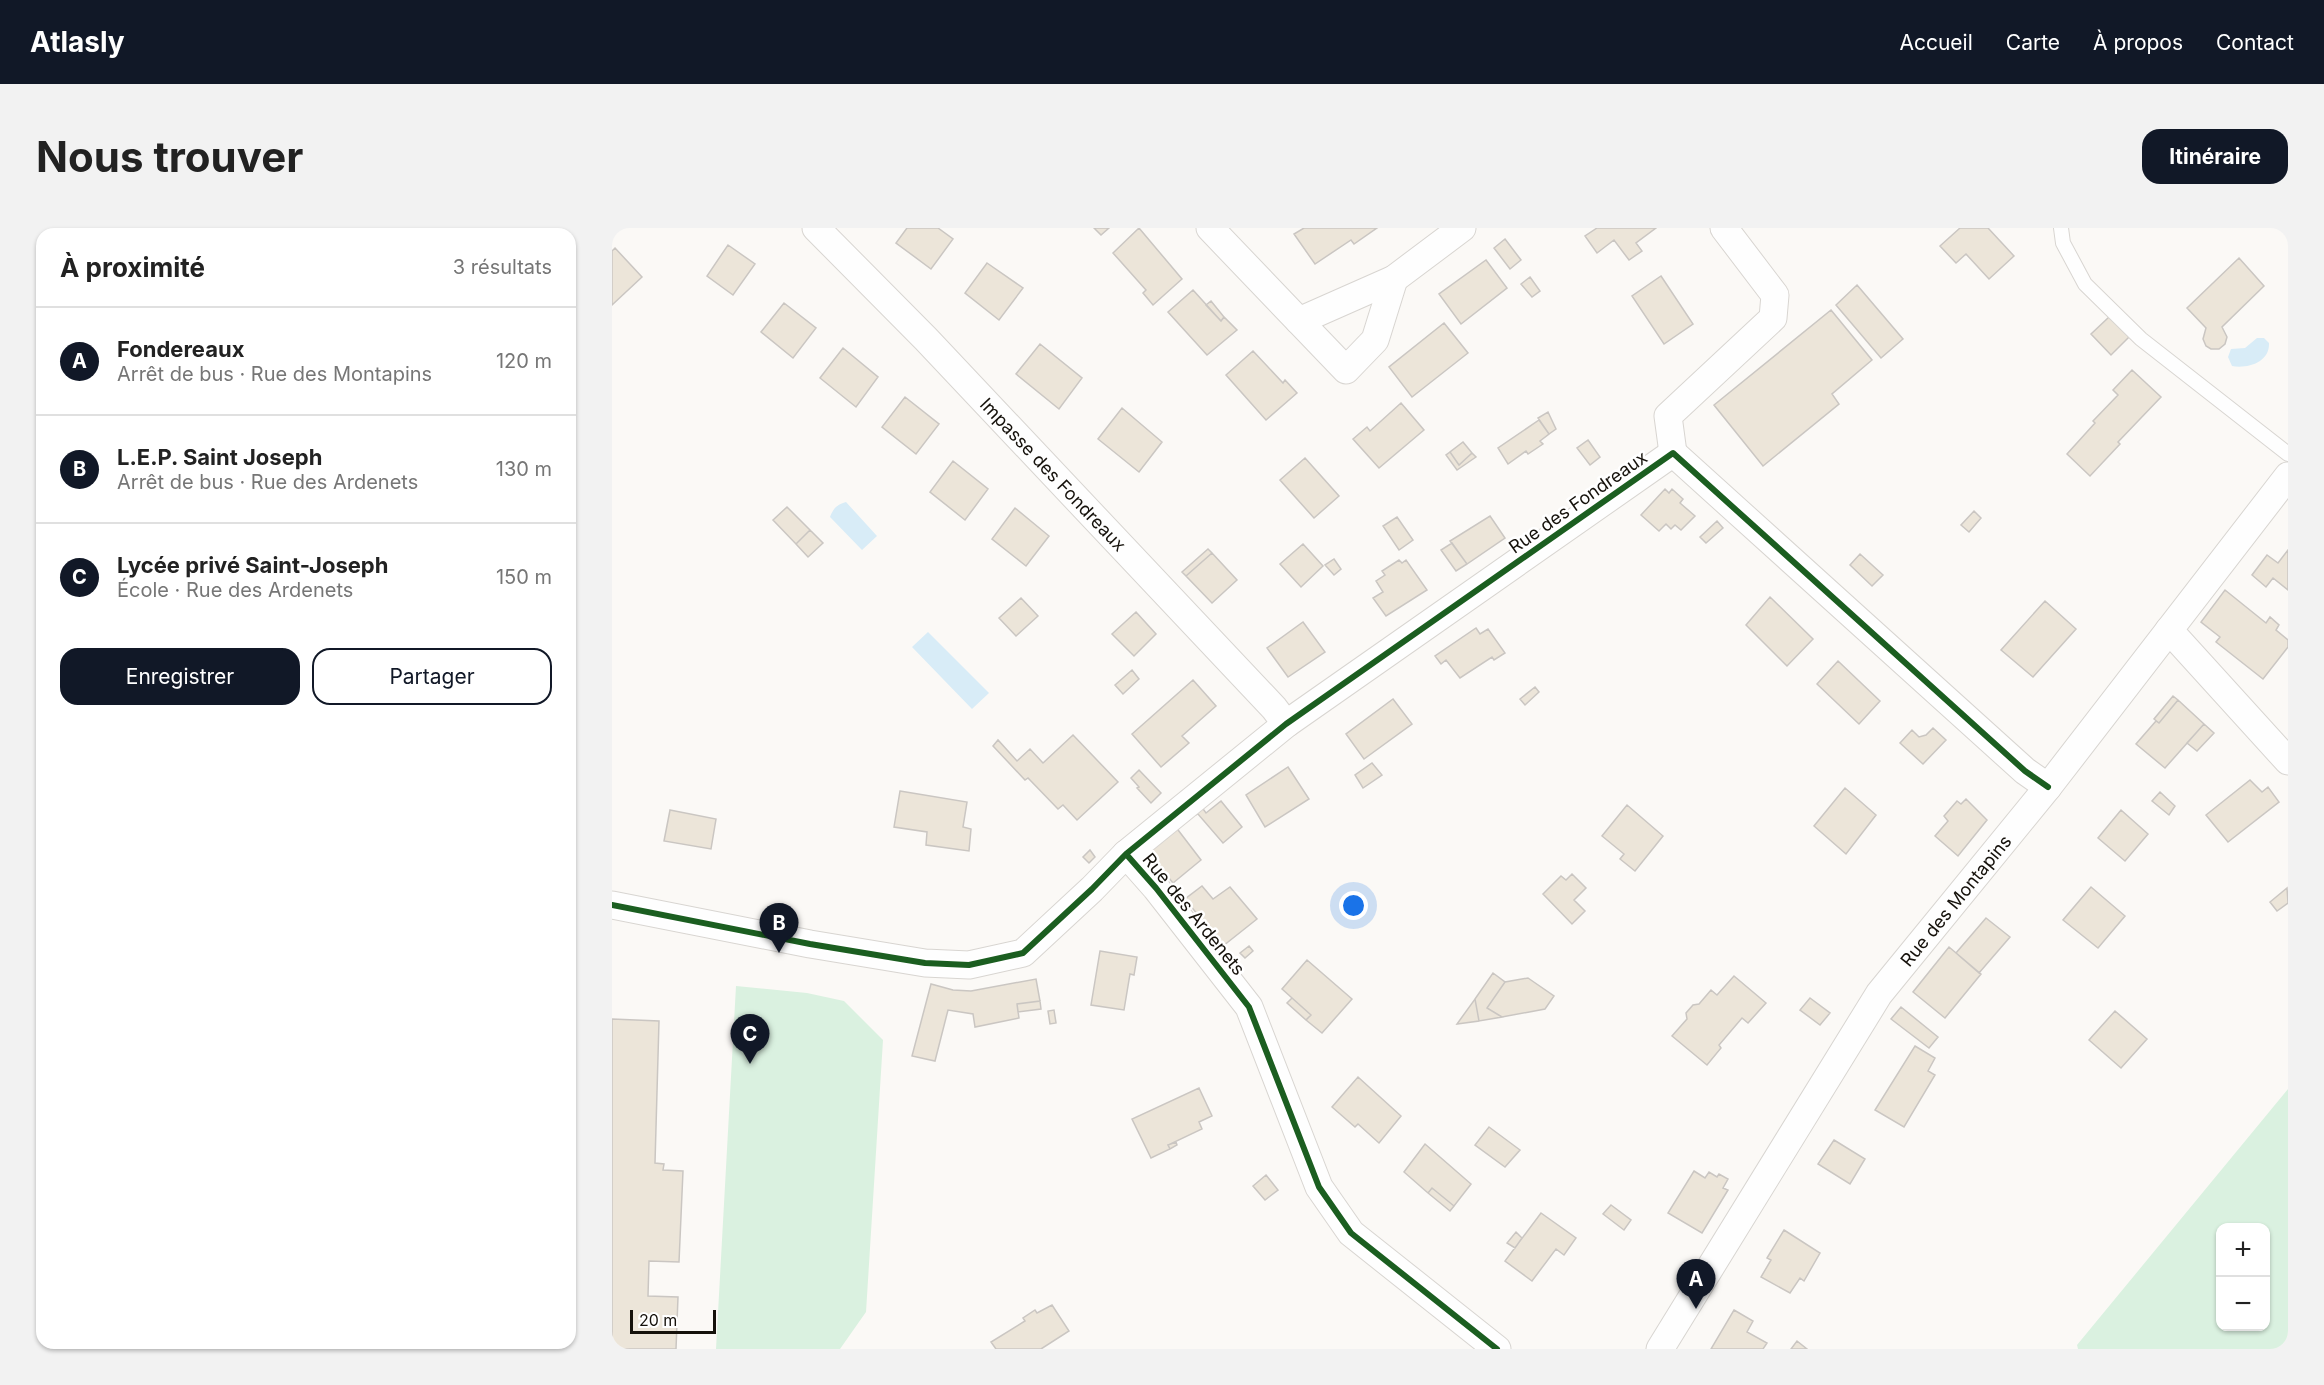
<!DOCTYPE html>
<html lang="fr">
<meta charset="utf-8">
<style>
:root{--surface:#fff;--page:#f2f2f2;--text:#222;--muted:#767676;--line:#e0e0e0;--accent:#111827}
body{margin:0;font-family:Inter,sans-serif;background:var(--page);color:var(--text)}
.controls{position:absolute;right:18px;bottom:18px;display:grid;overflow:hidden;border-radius:12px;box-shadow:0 2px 4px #0004}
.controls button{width:54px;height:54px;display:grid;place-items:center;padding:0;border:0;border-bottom:2px solid var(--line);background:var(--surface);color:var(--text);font:30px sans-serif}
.scale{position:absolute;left:18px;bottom:15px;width:86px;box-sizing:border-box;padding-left:6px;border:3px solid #15110b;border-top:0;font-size:16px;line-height:21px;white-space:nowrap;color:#15110b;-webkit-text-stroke:4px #fff;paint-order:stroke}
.you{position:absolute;left:742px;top:678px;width:21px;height:21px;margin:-15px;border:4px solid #fff;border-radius:50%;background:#1a73e8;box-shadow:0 0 0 9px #1a73e833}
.badge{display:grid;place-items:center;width:39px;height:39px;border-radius:50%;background:var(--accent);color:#fff;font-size:20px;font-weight:700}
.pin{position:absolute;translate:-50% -50px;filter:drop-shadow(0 2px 3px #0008)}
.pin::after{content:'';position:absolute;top:32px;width:21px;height:18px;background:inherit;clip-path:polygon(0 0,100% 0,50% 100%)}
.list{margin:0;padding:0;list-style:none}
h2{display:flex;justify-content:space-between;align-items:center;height:78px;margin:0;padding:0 24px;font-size:26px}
h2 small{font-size:20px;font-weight:400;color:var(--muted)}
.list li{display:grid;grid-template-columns:39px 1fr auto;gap:18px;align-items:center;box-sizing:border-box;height:108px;padding:0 24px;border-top:2px solid var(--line)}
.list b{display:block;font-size:22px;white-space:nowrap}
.list p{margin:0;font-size:20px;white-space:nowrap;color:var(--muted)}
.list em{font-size:20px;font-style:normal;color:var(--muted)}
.actions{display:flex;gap:12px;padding:18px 24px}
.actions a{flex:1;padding:14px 0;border:2px solid var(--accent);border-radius:18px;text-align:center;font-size:21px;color:var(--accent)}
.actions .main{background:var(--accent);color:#fff}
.map{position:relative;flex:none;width:1676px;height:1121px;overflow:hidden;border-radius:18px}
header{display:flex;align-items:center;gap:36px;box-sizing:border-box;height:84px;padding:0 30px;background:var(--accent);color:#fff}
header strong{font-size:28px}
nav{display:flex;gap:33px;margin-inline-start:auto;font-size:21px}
.intro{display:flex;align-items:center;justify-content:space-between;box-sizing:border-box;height:144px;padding:0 36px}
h1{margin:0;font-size:42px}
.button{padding:15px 27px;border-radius:18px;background:var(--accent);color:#fff;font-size:21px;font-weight:700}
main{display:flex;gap:36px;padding:0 36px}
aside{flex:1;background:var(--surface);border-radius:18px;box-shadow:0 2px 4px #0004}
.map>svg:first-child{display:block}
.green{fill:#daf1e0;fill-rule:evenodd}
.water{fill:#d8ecf7}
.building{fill:#ece5d9;stroke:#cac6c2;stroke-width:1.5}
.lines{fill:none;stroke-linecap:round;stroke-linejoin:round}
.lane-casing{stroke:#d8d5d1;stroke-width:16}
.street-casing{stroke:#d8d5d1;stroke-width:29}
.lane{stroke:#fefefe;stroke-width:14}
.street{stroke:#fefefe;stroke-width:27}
.cycleway-casing{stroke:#fff;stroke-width:10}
.cycleway{stroke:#1b5e20;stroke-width:6}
.labels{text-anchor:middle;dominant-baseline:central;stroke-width:5;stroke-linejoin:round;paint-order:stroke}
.street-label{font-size:18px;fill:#15110b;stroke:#fff}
</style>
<header>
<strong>Atlasly</strong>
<nav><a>Accueil</a><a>Carte</a><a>À propos</a><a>Contact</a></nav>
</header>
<div class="intro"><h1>Nous trouver</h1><a class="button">Itinéraire</a></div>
<main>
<aside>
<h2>À proximité<small>3 résultats</small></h2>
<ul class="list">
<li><span class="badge">A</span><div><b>Fondereaux</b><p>Arrêt de bus · Rue des Montapins</p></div><em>120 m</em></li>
<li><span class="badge">B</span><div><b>L.E.P. Saint Joseph</b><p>Arrêt de bus · Rue des Ardenets</p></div><em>130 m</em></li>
<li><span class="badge">C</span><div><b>Lycée privé Saint-Joseph</b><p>École · Rue des Ardenets</p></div><em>150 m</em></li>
</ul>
<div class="actions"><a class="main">Enregistrer</a><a>Partager</a></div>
</aside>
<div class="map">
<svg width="1676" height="1121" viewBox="0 0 1676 1121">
<rect width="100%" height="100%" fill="#fbf9f6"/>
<path class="green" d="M 124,758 L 195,765 L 232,773 L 271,812 L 254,1084 L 228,1121 L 104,1121 Z
M 1676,861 L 1676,1121 L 1466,1121 L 1465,1117 ZM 1608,1000 L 1654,1000 L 1654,1098 L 1608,1098 Z"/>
<path class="water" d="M 1645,110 L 1652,110 L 1657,115 C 1658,134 1636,141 1620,138 L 1616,129 L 1619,121 L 1633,120 Z
M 234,274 L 265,308 L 250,322 L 218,289 C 222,279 225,277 234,274 Z
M 316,404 L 377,465 L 360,481 L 300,419 Z"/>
<path class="building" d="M 295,0 L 326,0 L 341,11 L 319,41 L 284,15 Z
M 482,0 L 497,0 L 489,7 Z
M 527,0 L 570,51 L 541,77 L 531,65 L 534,62 L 501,25 Z
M 692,0 L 765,0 L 742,16 L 739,12 L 703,36 L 682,6 Z
M 985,0 L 1044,0 L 1024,15 L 1030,23 L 1017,32 L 1002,12 L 985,25 L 973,8 Z
M 1348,0 L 1376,0 L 1402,28 L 1377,51 L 1354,26 L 1344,35 L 1328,18 Z
M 893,11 L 909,32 L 898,41 L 882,20 Z
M 116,17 L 143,36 L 121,67 L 95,48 Z
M 3,20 L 30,49 L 0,77 L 0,23 Z
M 1627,30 L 1652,58 L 1610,99 L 1615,109 L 1613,116 L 1607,121 L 1599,121 L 1594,118 L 1591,111 L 1594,100 L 1575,80 Z
M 874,32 L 895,60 L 849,96 L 827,66 Z
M 375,35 L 411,60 L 387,92 L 353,65 Z
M 1049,48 L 1081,96 L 1052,116 L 1020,68 Z
M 918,49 L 928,63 L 920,69 L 909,56 Z
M 1245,57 L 1291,111 L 1269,130 L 1224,77 Z
M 581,62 L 609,93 L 612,89 L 625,102 L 595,127 L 556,84 Z
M 599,73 L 612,89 L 609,93 L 594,77 Z
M 172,75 L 204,100 L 181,130 L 149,104 Z
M 1219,82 L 1260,132 L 1220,166 L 1227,176 L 1151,238 L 1102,177 Z
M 1497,89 L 1518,108 L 1499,127 L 1479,106 Z
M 832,95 L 856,125 L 800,169 L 777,139 Z
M 428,116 L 470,150 L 447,181 L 404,146 Z
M 231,120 L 266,149 L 244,179 L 208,150 Z
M 641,123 L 671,155 L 673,152 L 685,165 L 654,192 L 614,147 Z
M 1520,142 L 1549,169 L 1506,214 L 1508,216 L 1478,248 L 1455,226 L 1483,195 L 1481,193 L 1506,167 L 1501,162 Z
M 293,169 L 327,196 L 304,226 L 270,199 Z
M 789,175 L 812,202 L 767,240 L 741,211 L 755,199 L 758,203 Z
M 510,180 L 550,214 L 527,244 L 486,211 Z
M 936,184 L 944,201 L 937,206 L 926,190 Z
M 927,192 L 937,206 L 928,213 L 931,216 L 916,226 L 914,223 L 896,236 L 886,220 Z
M 976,212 L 988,229 L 978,237 L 965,220 Z
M 851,214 L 860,225 L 847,237 L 838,224 Z
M 838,224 L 847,237 L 860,225 L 864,229 L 845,242 L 834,227 Z
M 693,230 L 727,268 L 702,290 L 668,252 Z
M 341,233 L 376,261 L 353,292 L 318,264 Z
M 1053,261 L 1057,265 L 1060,261 L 1071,271 L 1068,275 L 1083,288 L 1069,302 L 1063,297 L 1059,301 L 1054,296 L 1047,303 L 1029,287 Z
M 175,279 L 198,302 L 184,316 L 161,292 Z
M 403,280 L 437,308 L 414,338 L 380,311 Z
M 1362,283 L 1369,290 L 1357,304 L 1349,297 Z
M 878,288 L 893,310 L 855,336 L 838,313 Z
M 785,289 L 801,312 L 787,322 L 771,298 Z
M 1105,293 L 1111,300 L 1094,315 L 1088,309 Z
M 198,302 L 211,315 L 196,329 L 184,316 Z
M 840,315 L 855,336 L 844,343 L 829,322 Z
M 691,316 L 711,338 L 689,359 L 668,336 Z
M 596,321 L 600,325 L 574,348 L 570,344 Z
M 1676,322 L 1676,362 L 1661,350 L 1654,359 L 1640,347 L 1655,327 L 1666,335 Z
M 600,325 L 625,352 L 600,375 L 574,348 Z
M 1248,326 L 1271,347 L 1260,358 L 1238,337 Z
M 722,331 L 729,341 L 722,347 L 713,337 Z
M 787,332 L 790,335 L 794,332 L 815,362 L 774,388 L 761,370 L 771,364 L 764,353 L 773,347 L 770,343 Z
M 1613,362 L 1654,395 L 1658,389 L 1667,397 L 1664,402 L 1676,412 L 1676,419 L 1651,451 L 1604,414 L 1608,409 L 1589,394 Z
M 1158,369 L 1201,411 L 1175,438 L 1134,397 Z
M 409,370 L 426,388 L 404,408 L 387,390 Z
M 1433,373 L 1464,401 L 1421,449 L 1389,422 Z
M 524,384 L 544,406 L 522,428 L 500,406 Z
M 691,394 L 713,424 L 676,449 L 655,420 Z
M 864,400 L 868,406 L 876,401 L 893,425 L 882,432 L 880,429 L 848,450 L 834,432 L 829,436 L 823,428 Z
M 1226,433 L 1268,473 L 1247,496 L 1205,456 Z
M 520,442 L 527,451 L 511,466 L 503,457 Z
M 581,452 L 604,478 L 570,508 L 577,515 L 549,539 L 520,506 Z
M 923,459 L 927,464 L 913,477 L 908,471 Z
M 1561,468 L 1566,472 L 1547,495 L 1542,491 Z
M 781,471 L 800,496 L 752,531 L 734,506 Z
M 1566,472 L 1592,496 L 1553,540 L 1524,516 L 1544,493 L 1547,495 Z
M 1592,496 L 1602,505 L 1585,523 L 1575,515 Z
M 1321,500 L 1334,512 L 1311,536 L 1288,515 L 1300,502 L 1307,509 L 1314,507 Z
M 461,507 L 506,554 L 465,592 L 451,577 L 446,581 L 416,550 L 413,552 L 381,518 L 386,512 L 405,533 L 418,521 L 431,535 Z
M 760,535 L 770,547 L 751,560 L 743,547 Z
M 676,539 L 697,571 L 653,599 L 634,567 Z
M 527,542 L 549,565 L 539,575 L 525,560 L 527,559 L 519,550 Z
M 1638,552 L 1650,564 L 1656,559 L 1667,574 L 1616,614 L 1594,587 Z
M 1233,560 L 1264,587 L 1234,626 L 1202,598 Z
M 288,563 L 355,574 L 351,599 L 359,601 L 357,623 L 314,617 L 315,604 L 282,599 Z
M 1548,564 L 1563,578 L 1557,587 L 1540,573 Z
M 1354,571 L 1375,592 L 1346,628 L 1323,608 L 1336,593 L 1332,588 L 1345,573 L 1349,576 Z
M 609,573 L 630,599 L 611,615 L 586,586 L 583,587 L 581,584 L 589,578 L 594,585 Z
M 1015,577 L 1051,608 L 1023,643 L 1008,631 L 1012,626 L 990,608 Z
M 58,582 L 104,591 L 99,621 L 52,613 Z
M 1509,582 L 1536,606 L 1513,633 L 1486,610 Z
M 563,598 L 589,632 L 561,655 L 535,623 Z
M 478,622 L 483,629 L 477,635 L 471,629 Z
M 960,646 L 974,660 L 962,672 L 973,683 L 960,696 L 931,666 L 949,648 L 954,652 Z
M 590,658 L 601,671 L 618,659 L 645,691 L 611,718 L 573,671 Z
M 1479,659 L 1513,688 L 1486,720 L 1451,692 Z
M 1675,660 L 1676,675 L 1665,683 L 1658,674 Z
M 1374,690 L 1398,709 L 1367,745 L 1344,725 Z
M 637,718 L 641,723 L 633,730 L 628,725 Z
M 1337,719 L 1369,746 L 1333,790 L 1301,764 Z
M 488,723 L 525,729 L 522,747 L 518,746 L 512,782 L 479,777 Z
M 695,732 L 740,771 L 710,805 L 694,792 L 699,787 L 670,761 Z
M 881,745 L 893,754 L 875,780 L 890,789 L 867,793 L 863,771 Z
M 1122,748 L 1154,775 L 1136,795 L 1130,790 L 1107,817 L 1109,820 L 1095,837 L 1060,808 L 1075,791 L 1074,785 L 1081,777 L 1087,776 L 1099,762 L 1105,767 Z
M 916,750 L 942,768 L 933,781 L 890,789 L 875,780 L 893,754 Z
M 424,751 L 428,773 L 405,776 L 407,790 L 363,799 L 361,786 L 336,782 L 323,833 L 300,828 L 319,756 L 341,762 L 359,763 Z
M 680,770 L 699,787 L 694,792 L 675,775 Z
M 1198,770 L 1218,785 L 1208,797 L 1188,782 Z
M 863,771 L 867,793 L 845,796 Z
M 428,773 L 429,781 L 406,784 L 405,776 Z
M 1289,779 L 1326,809 L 1317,820 L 1279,791 Z
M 442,782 L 444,795 L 438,796 L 436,783 Z
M 1503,783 L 1535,811 L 1509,840 L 1477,812 Z
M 0,791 L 47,793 L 43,935 L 52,936 L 51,942 L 71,943 L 67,1034 L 37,1033 L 36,1068 L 66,1069 L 64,1121 L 0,1121 Z
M 1303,818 L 1323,830 L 1316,843 L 1323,847 L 1292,899 L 1263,882 Z
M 746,849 L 789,888 L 767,915 L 746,896 L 743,899 L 720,879 Z
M 587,860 L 600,888 L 587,894 L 590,901 L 556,917 L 558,921 L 539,930 L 520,891 Z
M 877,899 L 908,922 L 893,939 L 863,917 Z
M 1222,912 L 1253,931 L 1238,956 L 1206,936 Z
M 564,914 L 565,917 L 558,921 L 556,917 Z
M 813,916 L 859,956 L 842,978 L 820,960 L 816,965 L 792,944 Z
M 1082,943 L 1093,950 L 1097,944 L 1105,949 L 1107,946 L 1116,951 L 1111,960 L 1116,962 L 1090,1005 L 1056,985 Z
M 654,947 L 666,962 L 653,972 L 641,958 Z
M 820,960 L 842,978 L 838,983 L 816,965 Z
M 999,977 L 1019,992 L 1012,1002 L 991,986 Z
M 929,985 L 964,1010 L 952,1027 L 944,1021 L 920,1053 L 893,1033 Z
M 1172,1002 L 1208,1025 L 1192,1053 L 1188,1050 L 1178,1065 L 1149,1049 L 1159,1032 L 1155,1030 Z
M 904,1004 L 910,1010 L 903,1020 L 895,1015 Z
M 440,1077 L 457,1103 L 429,1121 L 384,1121 L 379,1114 L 413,1093 L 411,1090 L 423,1082 L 425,1085 Z
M 1122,1082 L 1141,1093 L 1135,1104 L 1155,1115 L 1151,1121 L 1099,1121 Z
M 1185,1113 L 1195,1121 L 1179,1121 Z"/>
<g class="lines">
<g class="lane-casing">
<path id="lane" d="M 1449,0 L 1451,15 L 1473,56 L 1529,111 L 1676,226"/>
</g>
<g class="street-casing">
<g id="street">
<path id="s1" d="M 204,0 L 314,111 L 662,480 L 674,496"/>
<path d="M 598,0 L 687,93 L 782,51 L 850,0"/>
<path d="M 687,93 L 734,142 L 763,112 L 782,51"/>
<path d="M 1061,225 L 1056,188 L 1161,90 L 1163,67 L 1112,0"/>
<path d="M 1557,402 L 1676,533"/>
<path d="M 514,626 L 674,496 L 1061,225 L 1413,543 L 1436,559"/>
<path d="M 0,677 L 198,716 L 313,735 L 357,737 L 411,725 L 480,661 L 514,626 L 544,660 L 637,779 L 707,959 L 739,1005 L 885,1121"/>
<path id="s2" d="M 1048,1121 L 1267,766 L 1436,559 L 1676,248"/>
</g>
</g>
<use href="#lane" class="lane"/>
<use href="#street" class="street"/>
<g class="cycleway-casing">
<path id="cycleway" d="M 514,626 L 674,496 L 1061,225 L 1413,543 L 1436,559
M 0,677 L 198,716 L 313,735 L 357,737 L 411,725 L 480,661 L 514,626 L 544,660 L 637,779 L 707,959 L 739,1005 L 885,1121"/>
</g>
<use href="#cycleway" class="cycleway"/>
</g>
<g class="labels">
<g class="street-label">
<text stroke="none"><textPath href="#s1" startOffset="342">Impasse des Fondreaux</textPath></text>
<text transform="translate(966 274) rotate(-35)">Rue des Fondreaux</text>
<text stroke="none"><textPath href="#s2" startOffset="538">Rue des Montapins</textPath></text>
<text transform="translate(582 686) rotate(51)">Rue des Ardenets</text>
</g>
</g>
</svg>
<div class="controls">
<button>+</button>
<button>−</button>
</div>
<div class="scale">20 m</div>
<div class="you"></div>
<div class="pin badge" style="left:1084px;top:1081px">A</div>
<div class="pin badge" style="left:167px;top:725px">B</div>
<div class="pin badge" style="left:138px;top:836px">C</div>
</div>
</main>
